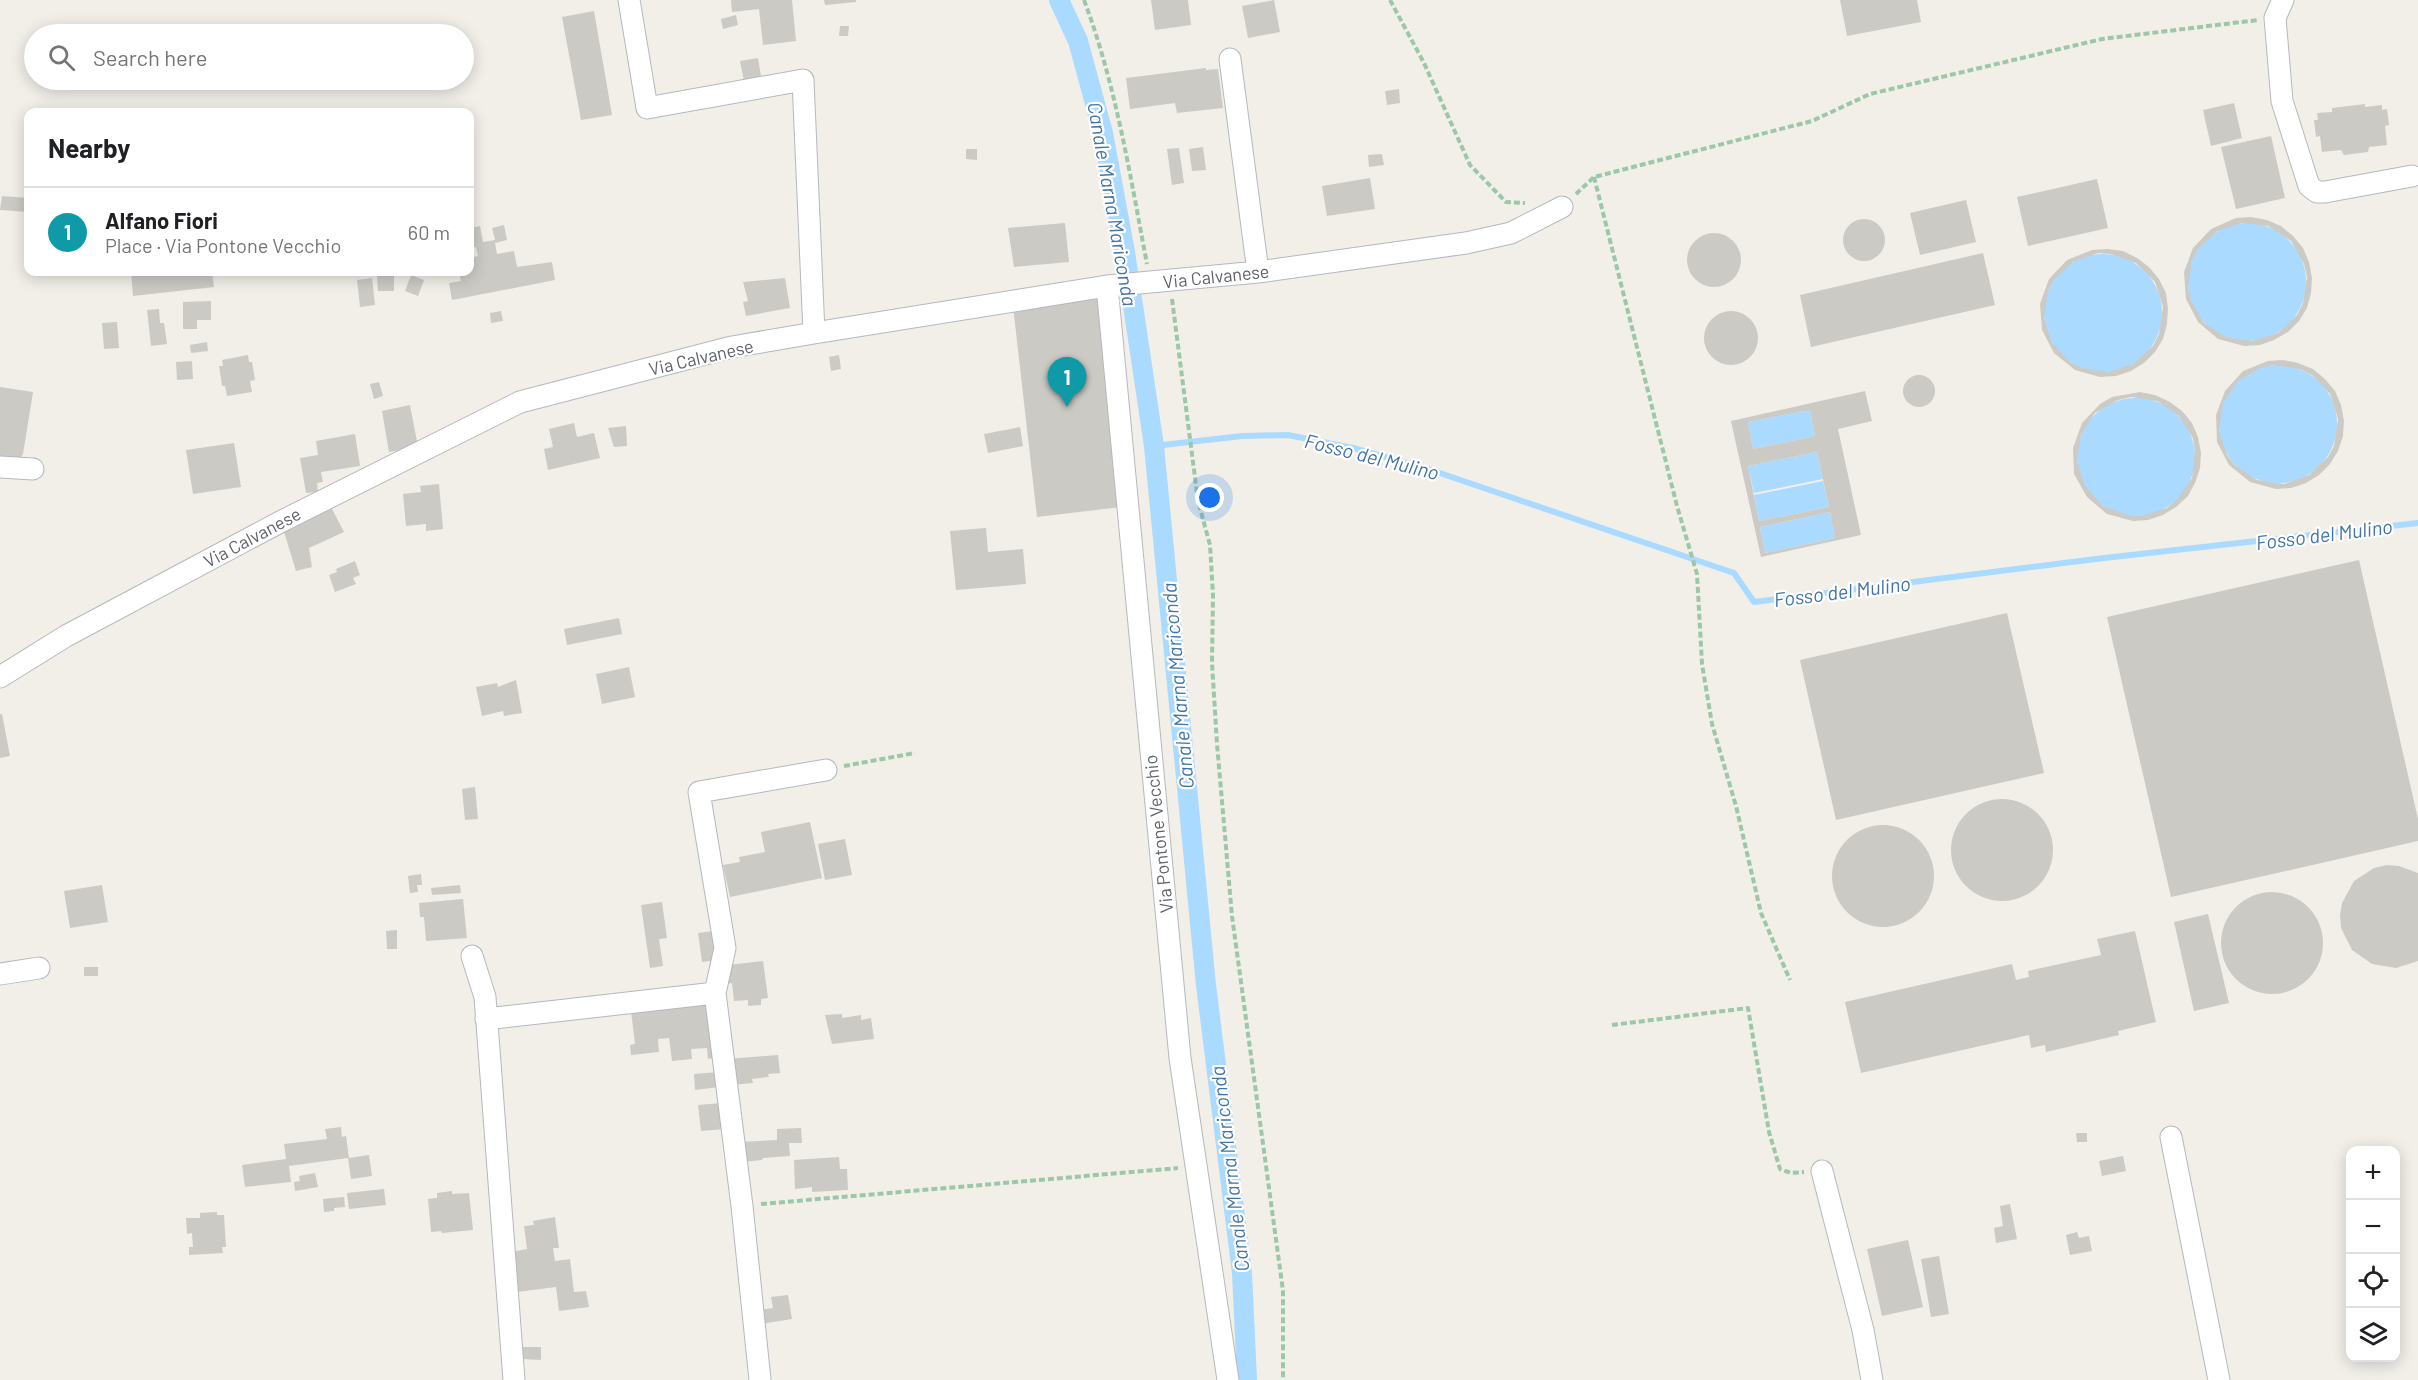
<!DOCTYPE html>
<meta charset="utf-8">
<style>
:root{--surface:#fff;--page:#f6f6f6;--text:#202124;--muted:#757577;--line:#e0e0e0;--accent:#0f766e}
body{margin:0;font-family:Barlow,sans-serif;background:var(--page);color:var(--text)}
.controls{position:absolute;right:18px;bottom:18px;display:grid;overflow:hidden;border-radius:12px;box-shadow:0 3px 15px #0003}
.controls button{width:54px;height:54px;display:grid;place-items:center;padding:0;border:0;border-bottom:2px solid var(--line);background:var(--surface);color:var(--text);font:30px sans-serif}
.you{position:absolute;left:1210px;top:498px;width:21px;height:21px;margin:-15px;border:4px solid #fff;border-radius:50%;background:#1a73e8;box-shadow:0 0 0 9px #1a73e833}
.badge{display:grid;place-items:center;width:39px;height:39px;border-radius:50%;background:var(--accent);color:#fff;font-size:20px;font-weight:700}
.pin{position:absolute;translate:-50% -50px;filter:drop-shadow(0 2px 3px #0008)}
.pin::after{content:'';position:absolute;top:32px;width:21px;height:18px;background:inherit;clip-path:polygon(0 0,100% 0,50% 100%)}
.list{margin:0;padding:0;list-style:none}
h2{display:flex;justify-content:space-between;align-items:center;height:78px;margin:0;padding:0 24px;font-size:26px}
h2 small{font-size:20px;font-weight:400;color:var(--muted)}
.list li{display:grid;grid-template-columns:39px 1fr auto;gap:18px;align-items:center;box-sizing:border-box;height:90px;padding:0 24px;border-top:2px solid var(--line)}
.list b{display:block;font-size:22px;white-space:nowrap}
.list p{margin:0;font-size:20px;white-space:nowrap;color:var(--muted)}
.list em{font-size:20px;font-style:normal;color:var(--muted)}
.icon{flex:none;width:33px;height:33px;fill:none;stroke:currentColor;stroke-width:2;stroke-linecap:round;stroke-linejoin:round}
.map{position:relative;flex:none;width:2418px;height:1380px;overflow:hidden}
.search{position:absolute;background:var(--surface);box-shadow:0 3px 15px #0003;left:24px;top:24px;width:450px;height:66px;display:flex;align-items:center;gap:15px;box-sizing:border-box;padding:0 21px;border-radius:33px;color:var(--muted);font-size:22px}
.panel{position:absolute;background:var(--surface);box-shadow:0 3px 15px #0003;left:24px;top:108px;width:450px;height:168px;border-radius:12px}
.map>svg:first-child{display:block}
.water{fill:#aadaff}
.lines{fill:none;stroke-linecap:round;stroke-linejoin:round}
.stream{stroke:#aadaff;stroke-width:6}
.canal{stroke:#aadaff;stroke-width:20}
.building{fill:#cccac5;fill-rule:evenodd}
.minor-casing{stroke:#b5b8bc;stroke-width:23}
.path{stroke:#9cc7a9;stroke-width:4;stroke-dasharray:6 3;stroke-linecap:butt}
.minor{stroke:#fff;stroke-width:21}
.labels{text-anchor:middle;dominant-baseline:central;stroke-width:4.5;stroke-linejoin:round;paint-order:stroke}
.street-label{font-size:18px;fill:#5f6368;stroke:#fff}
.water-label{font-size:20px;font-style:italic;fill:#4174aa;stroke:#fff}
</style>
<div class="map">
<svg width="2418" height="1380" viewBox="0 0 2418 1380">
<rect width="100%" height="100%" fill="#f1efe8"/>
<path class="water" d="M2188 282a59 59 0 1 1 118 0a59 59 0 1 1-118 0Z
M2044 313a59 59 0 1 1 118 0a59 59 0 1 1-118 0Z
M2219 424a59 59 0 1 1 118 0a59 59 0 1 1-118 0Z
M2077 457a59 59 0 1 1 118 0a59 59 0 1 1-118 0Z
M 1810,410 L 1815,436 L 1753,449 L 1748,422 Z
M 1817,452 L 1823,479 L 1754,493 L 1748,466 Z
M 1823,481 L 1829,507 L 1759,521 L 1754,495 Z
M 1830,512 L 1835,538 L 1765,553 L 1760,527 Z"/>
<g class="lines">
<path class="stream" d="M 1154,446 L 1242,436 L 1288,435 L 1353,448 L 1431,470 L 1734,573 L 1754,602 L 2104,558 L 2418,523"/>
<path class="canal" d="M 1059,0 L 1078,41 L 1103,133 L 1125,252 L 1154,446 L 1206,985 L 1242,1273 L 1247,1380"/>
</g>
<path class="building" d="M 731,0 L 792,0 L 796,41 L 763,45 L 759,9 L 732,12 Z
M 824,0 L 856,0 L 856,2 L 825,5 Z
M 1151,0 L 1188,0 L 1191,25 L 1155,30 Z
M 1274,0 L 1280,32 L 1248,38 L 1242,6 Z
M 1840,0 L 1917,0 L 1921,22 L 1847,36 Z
M 594,11 L 612,115 L 581,120 L 562,17 Z
M 736,15 L 738,25 L 723,29 L 721,19 Z
M 840,26 L 849,26 L 848,36 L 839,36 Z
M 758,58 L 762,83 L 745,86 L 740,61 Z
M 1206,68 L 1206,70 L 1218,69 L 1223,108 L 1177,113 L 1175,103 L 1130,109 L 1126,78 Z
M 353,80 L 365,80 L 365,88 L 353,89 Z
M 1399,89 L 1400,103 L 1387,105 L 1385,91 Z
M 2234,103 L 2242,138 L 2211,146 L 2203,110 Z
M 2365,104 L 2365,107 L 2382,105 L 2382,110 L 2387,109 L 2389,125 L 2385,126 L 2387,145 L 2369,147 L 2368,152 L 2344,155 L 2341,150 L 2322,152 L 2320,136 L 2316,137 L 2314,120 L 2318,120 L 2317,113 L 2332,112 L 2332,108 Z
M 2271,136 L 2285,198 L 2236,209 L 2221,147 Z
M 1203,147 L 1206,170 L 1192,171 L 1189,149 Z
M 1179,148 L 1184,183 L 1172,185 L 1167,149 Z
M 966,149 L 977,149 L 977,160 L 966,159 Z
M 1382,154 L 1384,165 L 1369,167 L 1368,155 Z
M 1370,178 L 1375,209 L 1327,216 L 1322,186 Z
M 2097,179 L 2108,228 L 2028,246 L 2017,197 Z
M 2,196 L 28,198 L 28,212 L 0,210 Z
M 1966,200 L 1976,242 L 1920,255 L 1910,213 Z
M 2251,217 L 2267,220 L 2281,226 L 2293,236 L 2303,248 L 2309,262 L 2312,278 L 2311,293 L 2307,308 L 2299,321 L 2288,332 L 2274,340 L 2260,345 L 2244,346 L 2218,339 L 2198,322 L 2186,299 L 2184,272 L 2193,248 L 2211,229 L 2236,218 ZM 2242,223 L 2268,226 L 2291,241 L 2304,264 L 2307,277 L 2303,303 L 2297,315 L 2278,333 L 2252,341 L 2226,337 L 2204,323 L 2191,300 L 2188,287 L 2192,261 L 2198,249 L 2217,231 Z
M1843 240a21 21 0 1 1 42 0a21 21 0 1 1-42 0Z
M 1065,223 L 1069,262 L 1014,267 L 1008,228 Z
M 504,225 L 507,240 L 495,243 L 497,254 L 514,251 L 517,267 L 552,262 L 555,280 L 452,300 L 449,283 L 461,281 L 459,272 L 470,272 L 470,258 L 478,256 L 476,247 L 470,248 L 470,228 L 480,226 L 483,242 L 495,240 L 492,228 Z
M1687 260a27 27 0 1 1 54 0a27 27 0 1 1-54 0Z
M 2107,249 L 2123,251 L 2137,258 L 2149,267 L 2159,279 L 2166,293 L 2168,309 L 2167,324 L 2163,339 L 2155,352 L 2144,363 L 2131,371 L 2116,376 L 2100,377 L 2075,370 L 2054,353 L 2042,330 L 2040,304 L 2049,279 L 2067,260 L 2092,250 ZM 2098,253 L 2111,254 L 2136,263 L 2155,282 L 2163,307 L 2159,334 L 2153,346 L 2133,364 L 2108,372 L 2082,368 L 2070,362 L 2052,343 L 2044,318 L 2048,291 L 2054,280 L 2073,262 Z
M 1983,253 L 1995,305 L 1811,347 L 1800,295 Z
M 131,272 L 212,272 L 214,287 L 133,296 Z
M 411,275 L 424,280 L 418,296 L 405,291 Z
M 377,276 L 394,276 L 394,291 L 378,291 Z
M 372,278 L 375,305 L 360,307 L 357,280 Z
M 785,278 L 790,308 L 746,316 L 743,302 L 748,301 L 743,282 Z
M 1097,296 L 1121,507 L 1037,517 L 1013,306 Z
M 211,301 L 211,320 L 197,320 L 197,329 L 183,329 L 183,302 Z
M 159,309 L 160,323 L 164,323 L 167,344 L 151,346 L 147,310 Z
M 501,311 L 503,321 L 491,323 L 490,313 Z
M1704 338a27 27 0 1 1 54 0a27 27 0 1 1-54 0Z
M 117,322 L 119,348 L 104,349 L 102,323 Z
M 207,342 L 208,351 L 191,353 L 190,345 Z
M 248,355 L 249,362 L 252,362 L 255,380 L 250,381 L 252,392 L 227,396 L 225,386 L 222,386 L 219,366 L 223,366 L 222,360 Z
M 839,355 L 841,369 L 831,371 L 829,357 Z
M 2283,360 L 2298,363 L 2313,369 L 2325,379 L 2335,391 L 2341,405 L 2344,421 L 2343,436 L 2338,451 L 2330,464 L 2319,475 L 2306,483 L 2291,488 L 2276,489 L 2250,482 L 2229,465 L 2217,442 L 2216,415 L 2225,391 L 2243,371 L 2268,361 ZM 2273,365 L 2300,369 L 2312,375 L 2330,394 L 2338,419 L 2334,446 L 2328,457 L 2309,475 L 2284,484 L 2257,480 L 2235,465 L 2227,455 L 2219,430 L 2223,403 L 2238,381 L 2260,368 Z
M 192,361 L 193,379 L 177,380 L 176,362 Z
M1903 391a16 16 0 1 1 32 0a16 16 0 1 1-32 0Z
M 379,382 L 383,396 L 374,399 L 370,384 Z
M 0,387 L 33,392 L 23,454 L 17,462 L 0,460 Z
M 1865,391 L 1872,421 L 1838,429 L 1861,535 L 1761,557 L 1731,421 ZM 1810,410 L 1815,436 L 1753,449 L 1748,422 ZM 1817,452 L 1829,507 L 1759,521 L 1748,466 ZM 1830,512 L 1835,538 L 1765,553 L 1760,527 Z
M 2140,392 L 2155,395 L 2170,402 L 2182,411 L 2192,423 L 2198,437 L 2201,453 L 2200,468 L 2195,483 L 2188,496 L 2176,507 L 2163,515 L 2148,520 L 2133,521 L 2107,514 L 2087,497 L 2074,474 L 2073,448 L 2082,423 L 2100,404 L 2112,397 ZM 2131,397 L 2157,401 L 2179,416 L 2193,438 L 2195,451 L 2192,478 L 2177,499 L 2167,508 L 2141,516 L 2128,515 L 2103,506 L 2085,486 L 2077,461 L 2081,435 L 2095,413 L 2118,400 Z
M 410,405 L 418,447 L 389,452 L 382,411 Z
M 574,423 L 577,437 L 594,433 L 600,458 L 548,470 L 544,449 L 553,447 L 549,429 Z
M 626,426 L 627,446 L 614,447 L 608,428 Z
M 1020,427 L 1023,446 L 988,453 L 984,434 Z
M 355,434 L 360,466 L 321,472 L 323,482 L 317,483 L 318,492 L 306,493 L 300,458 L 318,455 L 316,441 Z
M 234,443 L 241,487 L 193,494 L 186,450 Z
M 439,484 L 443,529 L 426,531 L 426,524 L 406,526 L 403,494 L 421,492 L 420,486 Z
M 331,507 L 344,532 L 309,548 L 312,567 L 296,571 L 284,532 Z
M 986,528 L 988,552 L 1023,549 L 1026,584 L 956,590 L 950,531 Z
M 2359,560 L 2418,819 L 2418,841 L 2171,897 L 2107,617 Z
M 355,561 L 360,575 L 353,578 L 356,584 L 335,592 L 329,575 L 337,572 L 336,569 Z
M 2007,613 L 2044,773 L 1836,820 L 1800,660 Z
M 619,618 L 622,634 L 567,645 L 564,629 Z
M 629,667 L 635,697 L 602,704 L 596,674 Z
M 516,680 L 522,713 L 504,716 L 503,711 L 482,716 L 476,687 L 497,683 L 498,687 Z
M 0,714 L 2,714 L 10,756 L 0,758 Z
M 475,787 L 478,819 L 465,820 L 462,789 Z
M1951 850a51 51 0 1 1 102 0a51 51 0 1 1-102 0Z
M 810,822 L 822,878 L 730,897 L 723,865 L 740,862 L 739,857 L 765,852 L 761,832 Z
M1832 876a51 51 0 1 1 102 0a51 51 0 1 1-102 0Z
M 845,839 L 852,875 L 825,880 L 818,844 Z
M 2387,865 L 2399,866 L 2418,873 L 2418,961 L 2396,968 L 2372,964 L 2352,950 L 2341,928 L 2340,915 L 2342,903 L 2354,881 L 2374,868 Z
M 421,874 L 422,885 L 417,885 L 418,892 L 410,893 L 408,876 Z
M 102,885 L 108,922 L 70,928 L 64,891 Z
M 460,885 L 461,893 L 432,895 L 431,888 Z
M2221 943a51 51 0 1 1 102 0a51 51 0 1 1-102 0Z
M 463,899 L 467,938 L 426,941 L 424,917 L 420,917 L 419,903 Z
M 662,902 L 667,938 L 659,939 L 663,966 L 650,968 L 641,905 Z
M 2208,914 L 2229,1003 L 2194,1011 L 2174,922 Z
M 397,930 L 397,949 L 387,949 L 386,931 Z
M 713,931 L 718,960 L 702,962 L 698,933 Z
M 2135,931 L 2156,1022 L 2118,1031 L 2119,1035 L 2046,1052 L 2045,1045 L 2031,1048 L 2029,1035 L 1861,1073 L 1845,1002 L 2012,964 L 2016,980 L 2029,977 L 2028,971 L 2101,955 L 2097,939 Z
M 763,961 L 768,998 L 761,999 L 761,1005 L 748,1006 L 748,1000 L 734,1001 L 732,983 L 727,984 L 729,965 Z
M 84,967 L 98,967 L 98,976 L 84,976 Z
M 706,1003 L 716,1058 L 708,1059 L 707,1048 L 691,1049 L 692,1059 L 672,1061 L 669,1038 L 658,1039 L 659,1052 L 631,1055 L 630,1045 L 635,1044 L 631,1011 Z
M 842,1014 L 842,1018 L 861,1015 L 861,1020 L 871,1018 L 874,1039 L 832,1044 L 825,1015 Z
M 778,1055 L 780,1073 L 768,1074 L 769,1077 L 752,1079 L 753,1083 L 730,1085 L 727,1059 Z
M 718,1072 L 719,1087 L 695,1090 L 694,1074 Z
M 722,1103 L 725,1129 L 701,1131 L 698,1105 Z
M 341,1127 L 342,1137 L 346,1136 L 349,1158 L 369,1155 L 372,1176 L 351,1179 L 348,1158 L 289,1166 L 291,1182 L 245,1187 L 242,1165 L 286,1159 L 284,1144 L 327,1139 L 325,1129 Z
M 801,1128 L 802,1143 L 789,1143 L 790,1156 L 763,1158 L 762,1160 L 742,1162 L 740,1142 L 777,1140 L 777,1129 Z
M 2076,1133 L 2087,1133 L 2087,1142 L 2077,1142 Z
M 2123,1156 L 2126,1171 L 2102,1176 L 2099,1161 Z
M 839,1157 L 840,1169 L 847,1169 L 848,1190 L 812,1192 L 812,1187 L 795,1189 L 794,1160 Z
M 315,1173 L 318,1187 L 295,1191 L 294,1182 L 300,1181 L 299,1176 Z
M 384,1189 L 386,1205 L 349,1209 L 347,1193 Z
M 452,1191 L 452,1194 L 469,1193 L 473,1230 L 442,1233 L 441,1231 L 431,1232 L 428,1199 L 437,1198 L 437,1193 Z
M 344,1197 L 345,1207 L 334,1208 L 334,1211 L 324,1212 L 323,1199 Z
M 2010,1204 L 2017,1239 L 1996,1243 L 1994,1228 L 2003,1226 L 2000,1206 Z
M 217,1212 L 217,1215 L 224,1215 L 226,1247 L 222,1247 L 223,1253 L 189,1255 L 189,1247 L 193,1247 L 192,1233 L 187,1234 L 186,1218 L 200,1218 L 200,1213 Z
M 555,1217 L 559,1248 L 553,1248 L 555,1261 L 570,1259 L 574,1292 L 586,1291 L 589,1307 L 559,1311 L 556,1287 L 517,1292 L 511,1252 L 527,1249 L 524,1226 L 534,1225 L 533,1221 Z
M 2077,1232 L 2079,1238 L 2089,1236 L 2092,1251 L 2070,1255 L 2066,1235 Z
M 1908,1240 L 1923,1307 L 1882,1316 L 1867,1249 Z
M 1939,1256 L 1949,1314 L 1931,1317 L 1921,1259 Z
M 788,1295 L 792,1319 L 760,1324 L 758,1310 L 773,1308 L 771,1297 Z
M 522,1347 L 541,1347 L 541,1360 L 523,1359 Z"/>
<g class="lines">
<g class="minor-casing">
<path id="minor" d="M 629,0 L 647,108 L 803,80 L 814,333
M 2283,0 L 2275,18 L 2282,101 L 2309,186 L 2317,192 L 2325,192 L 2412,176
M 1230,59 L 1258,272
M 1107,286 L 1180,1058 L 1228,1380
M 0,467 L 33,469
M 0,677 L 66,636 L 282,521 L 520,402 L 732,347 L 814,333 L 1107,286 L 1258,272 L 1466,243 L 1511,233 L 1562,207
M 472,956 L 485,997 L 514,1380
M 0,974 L 39,968
M 715,993 L 742,1206 L 760,1380
M 486,1019 L 715,993 L 725,948 L 699,792 L 826,770
M 2171,1137 L 2219,1380
M 1822,1171 L 1863,1330 L 1872,1380"/>
</g>
<path class="path" d="M 1084,0 C 1116,85 1130,175 1147,264
M 1390,0 L 1424,63 L 1470,165 L 1506,202 L 1525,203
M 1594,177 L 1677,506 L 1697,574 L 1702,664 L 1712,724 L 1736,806 L 1761,913 L 1790,980
M 1576,194 L 1594,177 L 1812,121 L 1870,94 L 2102,39 L 2258,20
M 1172,299 L 1198,501 L 1210,545 L 1213,595 L 1212,663 L 1217,744 L 1232,916 L 1283,1291 L 1283,1380
M 844,766 L 915,753
M 1612,1025 L 1748,1008 L 1769,1132 L 1780,1169 L 1791,1173 L 1804,1172
M 761,1204 L 1178,1168"/>
<use href="#minor" class="minor"/>
</g>
<g class="labels">
<g class="street-label">
<text transform="translate(1216 276) rotate(-6)">Via Calvanese</text>
<text transform="translate(701 357) rotate(-13)">Via Calvanese</text>
<text transform="translate(252 537) rotate(-28)">Via Calvanese</text>
<text transform="translate(1158 834) rotate(-96)">Via Pontone Vecchio</text>
</g>
<g class="water-label">
<text transform="translate(1113 204) rotate(80)">Canale Marna Mariconda</text>
<text transform="translate(1372 456) rotate(14)">Fosso del Mulino</text>
<text transform="translate(2324 534) rotate(-7)">Fosso del Mulino</text>
<text transform="translate(1842 591) rotate(-7)">Fosso del Mulino</text>
<text transform="translate(1177 686) rotate(-95)">Canale Marna Mariconda</text>
<text transform="translate(1229 1169) rotate(-97)">Canale Marna Mariconda</text>
</g>
</g>
</svg>
<div class="controls">
<button>+</button>
<button>−</button>
<button><svg class="icon" aria-label="locate" viewBox="0 0 24 24"><circle cx="12" cy="12" r="6"/><path d="M12 2v4M12 18v4M2 12h4M18 12h4"/></svg></button>
<button><svg class="icon" aria-label="layers" viewBox="0 0 24 24"><path d="M12 4l9 5-9 5-9-5zM3 14l9 5 9-5"/></svg></button>
</div>
<div class="you"></div>
<div class="pin badge" style="left:1067px;top:407px;background:#0f9aa8">1</div>
<div class="search"><svg class="icon" aria-label="search" viewBox="0 0 24 24"><circle cx="10" cy="10" r="6"/><path d="M15 15l6 6"/></svg>Search here</div>
<section class="panel">
<h2>Nearby<small></small></h2>
<ul class="list">
<li><span class="badge" style="background:#0f9aa8">1</span><div><b>Alfano Fiori</b><p>Place · Via Pontone Vecchio</p></div><em>60 m</em></li>
</ul>
</section>
</div>
